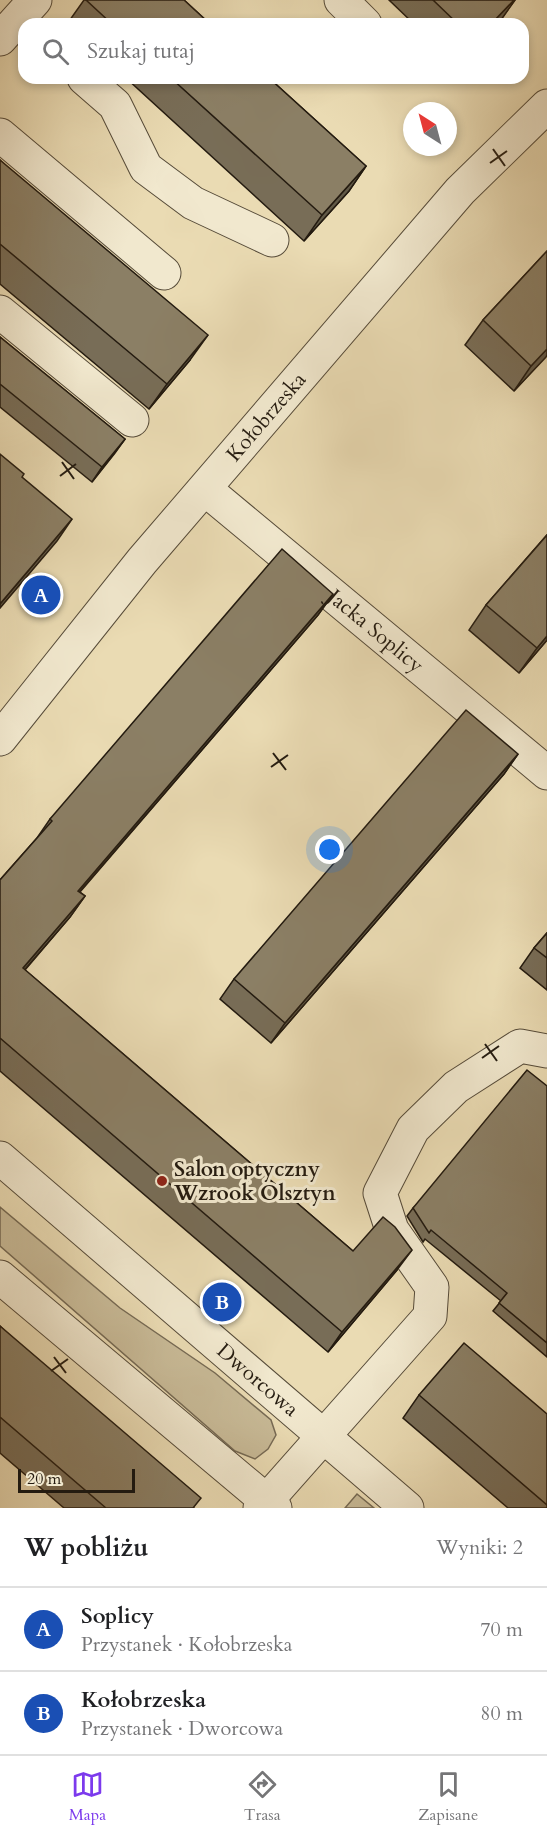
<!DOCTYPE html>
<html lang="pl">
<meta charset="utf-8">
<style>
:root{--surface:#fff;--page:#f6f6f6;--text:#202124;--muted:#757577;--line:#e0e0e0;--accent:#7c3aed}
body{margin:0;font-family:Cardo,serif;background:var(--page);color:var(--text)}
.compass{position:absolute;left:403px;top:102px;width:54px;height:54px;border-radius:50%;background:var(--surface);box-shadow:0 3px 9px #0003;rotate:324deg}
.scale{position:absolute;left:18px;bottom:15px;width:117px;box-sizing:border-box;padding-left:6px;border:3px solid #241b10;border-top:0;font-size:16px;line-height:21px;white-space:nowrap;color:#241b10;-webkit-text-stroke:4px #f1e8ce;paint-order:stroke}
.you{position:absolute;left:330px;top:850px;width:21px;height:21px;margin:-15px;border:4px solid #fff;border-radius:50%;background:#1a73e8;box-shadow:0 0 0 9px #1a73e833}
.badge{display:grid;place-items:center;width:39px;height:39px;border-radius:50%;background:var(--accent);color:#fff;font-size:20px;font-weight:700}
.pin{position:absolute;translate:-50% -50%;border:3px solid #fff;box-shadow:0 2px 6px #0006}
.list{margin:0;padding:0;list-style:none}
h2{display:flex;justify-content:space-between;align-items:center;height:78px;margin:0;padding:0 24px;font-size:26px}
h2 small{font-size:20px;font-weight:400;color:var(--muted)}
.list li{display:grid;grid-template-columns:39px 1fr auto;gap:18px;align-items:center;box-sizing:border-box;height:84px;padding:0 24px;border-top:2px solid var(--line)}
.list b{display:block;font-size:22px;white-space:nowrap}
.list p{margin:0;font-size:20px;white-space:nowrap;color:var(--muted)}
.list em{font-size:20px;font-style:normal;color:var(--muted)}
.icon{flex:none;width:33px;height:33px;fill:none;stroke:currentColor;stroke-width:2;stroke-linecap:round;stroke-linejoin:round}
.map{position:relative;flex:none;width:547px;height:1508px;overflow:hidden}
.search{position:absolute;background:var(--surface);box-shadow:0 3px 9px #0003;left:18px;right:18px;top:18px;height:66px;display:flex;align-items:center;gap:15px;box-sizing:border-box;padding:0 21px;border-radius:18px;color:var(--muted);font-size:22px}
.sheet{height:246px;background:var(--surface)}
nav{display:flex;justify-content:space-around;align-items:center;box-sizing:border-box;height:84px;border-top:2px solid var(--line);background:var(--surface);font-size:16px;color:var(--muted)}
nav a{display:grid;justify-items:center;gap:3px}
nav .on{color:var(--accent)}
.map>svg:first-child{display:block}
.green{fill:#c8ba97;stroke:#766a54;stroke-width:1.5}
.lines{fill:none;stroke-linecap:round;stroke-linejoin:round}
.minor-casing{stroke:#564b39;stroke-width:35}
.minor{stroke:#f1e8ce;stroke-width:33}
.wall{fill:#786d57;stroke:#241b10;stroke-width:1.5}
.shaded-wall{fill:#615947;stroke:#241b10;stroke-width:1.5}
.building{fill:#8b7f65;stroke:#241b10;stroke-width:1.5}
.ticks{fill:none;stroke:#241b10;stroke-width:2}
.poi-dot{fill:#8f2418;stroke:#f1e8ce;stroke-width:2}
.labels{text-anchor:middle;dominant-baseline:central;stroke-width:6;stroke-linejoin:round;paint-order:stroke}
.street-label{font-size:21px;fill:#241b10;stroke:#f1e8ce}
.poi-label{font-size:21px;font-weight:bold;fill:#241b10;stroke:#f1e8ce;text-anchor:start}
</style>
<div class="map">
<svg width="547" height="1508" viewBox="0 0 547 1508">
<rect width="100%" height="100%" fill="#eadbb3"/>
<filter id="stains"><feTurbulence type="fractalNoise" baseFrequency=".00333" numOctaves="4"/><feColorMatrix values="0 0 0 0 .2 0 0 0 0 .09 0 0 0 0 .02 0 0 0 .5 -.17"/></filter>
<radialGradient id="worn" r=".72"><stop offset=".6" stop-color="#630" stop-opacity="0"/><stop offset="1" stop-color="#630" stop-opacity=".3"/></radialGradient>
<path class="green" d="M 0,1207 L 120,1308 L 215,1373 L 271,1420 L 276,1435 L 268,1449 L 255,1459 L 235,1451 L 0,1246 Z
M 357,1494 L 374,1508 L 345,1508 Z"/>
<g class="lines">
<g class="minor-casing">
<g id="minor">
<path d="M 341,0 L 365,24"/>
<path d="M 0,39 L 35,0"/>
<path d="M 84,78 L 115,105 L 146,168 L 193,203 L 272,240"/>
<path d="M 0,135 L 164,273"/>
<path d="M 0,312 L 132,420"/>
<path id="s1" d="M 205,489 L 547,773"/>
<path id="s2" d="M 0,739 L 142,561 L 460,191 L 547,106"/>
<path id="s3" d="M 0,1158 L 407,1508"/>
<path d="M 0,1277 L 275,1508"/>
<path d="M 260,1508 L 430,1316 L 432,1287 L 392,1230 L 380,1193 L 413,1129 L 456,1087 L 520,1046 L 547,1051"/>
</g>
</g>
<use href="#minor" class="minor"/>
</g>
<path class="wall" d="M 84,0 L 184,0 L 210,24 L 67,24 Z
M 389,0 L 515,0 L 497,24 L 414,24 Z
M 126,78 L 269,78 L 366,166 L 349,191 L 304,241 Z
M 0,160 L 190,360 L 149,409 L 0,284 Z
M 547,251 L 547,355 L 514,391 L 465,345 L 483,320 Z
M 0,337 L 125,439 L 92,482 L 0,407 Z
M 547,535 L 547,640 L 519,673 L 469,630 L 486,605 Z
M 333,594 L 318,615 L 80,892 L 85,896 L 70,917 L 25,970 L 353,1251 L 397,1270 L 328,1352 L 0,1071 L 0,880 L 37,838 L 50,819 Z
M 518,754 L 504,774 L 271,1043 L 220,999 L 234,979 Z
M 547,933 L 547,990 L 520,968 L 534,948 Z
M 547,1086 L 547,1357 L 493,1311 L 501,1301 L 425,1239 L 423,1242 L 407,1216 L 413,1208 Z
M 0,1326 L 194,1508 L 64,1508 L 0,1453 Z
M 419,1395 L 547,1414 L 547,1508 L 508,1508 L 403,1418 Z"/>
<path class="shaded-wall" d="M 514,0 L 515,0 L 501,20 L 497,24 L 491,24 Z
M 366,166 L 349,191 L 304,241 L 322,215 Z
M 208,335 L 190,360 L 149,409 L 167,384 Z
M 547,349 L 547,355 L 546,357 L 514,391 L 531,366 Z
M 125,439 L 115,453 L 92,482 L 102,467 Z
M 72,519 L 57,541 L 0,608 L 0,604 Z
M 333,594 L 318,615 L 63,911 L 78,891 Z
M 547,636 L 547,640 L 519,673 L 537,648 Z
M 518,754 L 504,774 L 271,1043 L 285,1023 Z
M 85,896 L 70,917 L 8,989 L 23,968 Z
M 412,1250 L 397,1270 L 328,1352 L 342,1332 Z"/>
<path class="building" d="M 86,0 L 184,0 L 210,24 L 112,24 Z
M 433,0 L 514,0 L 491,24 L 458,24 Z
M 171,78 L 269,78 L 366,166 L 322,215 Z
M 0,160 L 208,335 L 167,384 L 0,244 Z
M 547,251 L 547,349 L 531,366 L 483,320 Z
M 0,337 L 125,439 L 102,467 L 0,384 Z
M 0,454 L 24,474 L 22,477 L 72,519 L 0,604 Z
M 547,535 L 547,636 L 537,648 L 486,605 Z
M 282,549 L 333,594 L 78,891 L 85,896 L 23,968 L 353,1251 L 383,1217 L 395,1227 L 412,1250 L 342,1332 L 0,1038 L 0,880 L 52,821 L 50,819 Z
M 466,710 L 518,754 L 285,1023 L 234,979 Z
M 547,933 L 547,958 L 534,948 Z
M 527,1070 L 547,1086 L 547,1343 L 499,1303 L 507,1293 L 431,1230 L 429,1233 L 413,1208 Z
M 0,1326 L 201,1498 L 193,1508 L 106,1508 L 0,1417 Z
M 464,1343 L 547,1414 L 547,1505 L 419,1395 Z"/>
<path class="ticks" d="M 493,149 L 505,166M 490,163 L 507,151M 62,462 L 74,479M 60,476 L 76,464M 273,753 L 286,770M 271,767 L 288,755M 485,1044 L 497,1061M 482,1058 L 499,1046M 54,1357 L 66,1373M 51,1371 L 68,1359"/>
<circle class="poi-dot" cx="162" cy="1181" r="6"/>
<g class="labels">
<g class="street-label">
<text stroke="none"><textPath href="#s2" startOffset="418">Kołobrzeska</textPath></text>
<text stroke="none"><textPath href="#s1" startOffset="222">Jacka Soplicy</textPath></text>
<text stroke="none"><textPath href="#s3" startOffset="340">Dworcowa</textPath></text>
</g>
<g class="poi-label">
<text x="174" y="1169">Salon optyczny<tspan x="174" dy="24">Wzrook Olsztyn</tspan></text>
</g>
</g>
<rect width="100%" height="100%" filter="url(#stains)"/>
<rect width="100%" height="100%" fill="url(#worn)"/>
</svg>
<svg class="compass" viewBox="-18 -18 36 36"><path d="M0-13l5 13h-10z" fill="#e53935"/><path d="M0 13l5-13h-10z" fill="#757577"/></svg>
<div class="scale">20 m</div>
<div class="you"></div>
<div class="pin badge" style="left:41px;top:595px;background:#1a4fb4">A</div>
<div class="pin badge" style="left:222px;top:1302px;background:#1a4fb4">B</div>
<div class="search"><svg class="icon" aria-label="search" viewBox="0 0 24 24"><circle cx="10" cy="10" r="6"/><path d="M15 15l6 6"/></svg>Szukaj tutaj</div>
</div>
<section class="sheet">
<h2>W pobliżu<small>Wyniki: 2</small></h2>
<ul class="list">
<li><span class="badge" style="background:#1a4fb4">A</span><div><b>Soplicy</b><p>Przystanek · Kołobrzeska</p></div><em>70 m</em></li>
<li><span class="badge" style="background:#1a4fb4">B</span><div><b>Kołobrzeska</b><p>Przystanek · Dworcowa</p></div><em>80 m</em></li>
</ul>
</section>
<nav>
<a class="on"><svg class="icon" aria-label="map" viewBox="0 0 24 24"><path d="M3 6l6-2 6 2 6-2v14l-6 2-6-2-6 2zM9 4v14M15 6v14"/></svg>Mapa</a>
<a><svg class="icon" aria-label="directions" viewBox="0 0 24 24"><path d="M12 3l9 9-9 9-9-9zM9 14v-3h6M13 9l2 2-2 2"/></svg>Trasa</a>
<a><svg class="icon" aria-label="saved" viewBox="0 0 24 24"><path d="M7 4h10v16l-5-4-5 4z"/></svg>Zapisane</a>
</nav>
